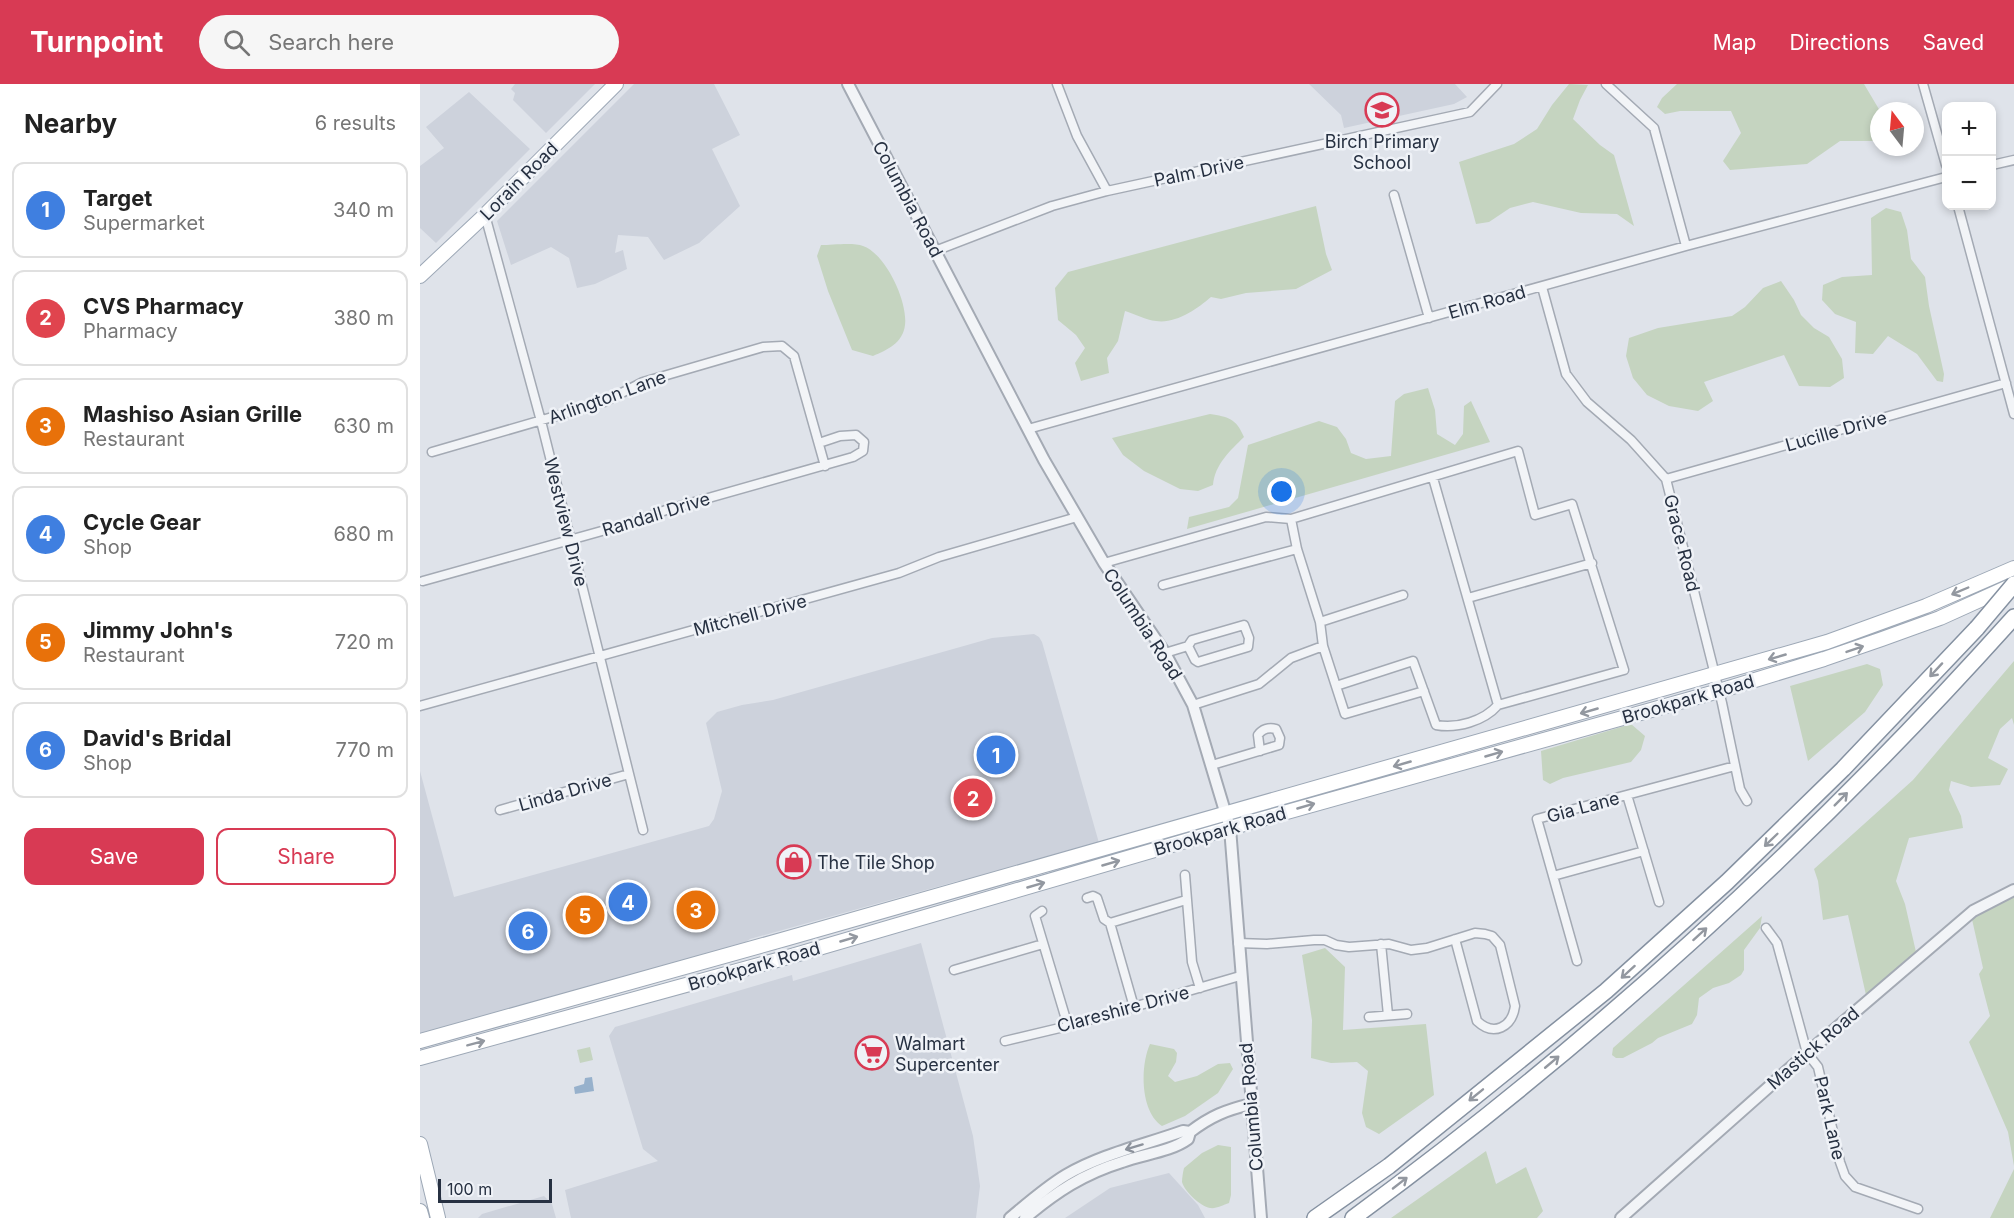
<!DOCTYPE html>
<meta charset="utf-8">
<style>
:root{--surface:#fff;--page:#f6f6f6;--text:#222;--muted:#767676;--line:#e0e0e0;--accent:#d83a54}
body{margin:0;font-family:Inter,sans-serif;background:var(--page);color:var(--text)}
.controls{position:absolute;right:18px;top:18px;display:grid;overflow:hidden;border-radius:12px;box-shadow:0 3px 9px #0003}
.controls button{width:54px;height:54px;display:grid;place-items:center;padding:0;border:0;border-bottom:2px solid var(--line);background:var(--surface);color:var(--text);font:30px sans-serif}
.compass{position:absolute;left:1450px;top:18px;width:54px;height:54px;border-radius:50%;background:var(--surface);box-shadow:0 3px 9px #0003;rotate:344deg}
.scale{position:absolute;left:18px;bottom:15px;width:114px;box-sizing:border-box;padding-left:6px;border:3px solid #273142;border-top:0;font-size:16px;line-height:21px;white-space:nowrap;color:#273142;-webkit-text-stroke:4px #eff2f7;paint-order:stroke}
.you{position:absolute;left:862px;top:408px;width:21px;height:21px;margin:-15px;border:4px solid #fff;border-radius:50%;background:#1a73e8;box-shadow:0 0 0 9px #1a73e833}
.badge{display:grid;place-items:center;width:39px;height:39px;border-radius:50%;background:var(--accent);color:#fff;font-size:20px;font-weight:700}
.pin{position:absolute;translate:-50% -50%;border:3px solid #fff;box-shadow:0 2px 6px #0006}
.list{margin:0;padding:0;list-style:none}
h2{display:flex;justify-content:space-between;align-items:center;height:78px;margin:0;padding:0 24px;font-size:26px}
h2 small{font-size:20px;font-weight:400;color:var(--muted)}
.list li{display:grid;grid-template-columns:39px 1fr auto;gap:18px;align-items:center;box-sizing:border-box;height:96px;margin:0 12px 12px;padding:0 12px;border:2px solid var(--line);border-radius:12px}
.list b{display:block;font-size:22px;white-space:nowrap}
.list p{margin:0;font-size:20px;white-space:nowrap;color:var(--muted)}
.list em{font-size:20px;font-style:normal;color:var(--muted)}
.actions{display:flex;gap:12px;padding:18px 24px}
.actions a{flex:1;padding:14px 0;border:2px solid var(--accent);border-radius:12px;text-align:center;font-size:21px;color:var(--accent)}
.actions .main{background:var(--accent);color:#fff}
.icon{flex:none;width:33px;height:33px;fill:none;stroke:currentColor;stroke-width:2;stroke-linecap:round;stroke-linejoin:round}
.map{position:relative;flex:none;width:1594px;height:1134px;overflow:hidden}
header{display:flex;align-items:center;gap:36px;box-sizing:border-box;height:84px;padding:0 30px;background:var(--accent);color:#fff}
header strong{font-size:28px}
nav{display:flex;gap:33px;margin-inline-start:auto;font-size:21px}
.search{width:420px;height:54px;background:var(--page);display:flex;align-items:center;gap:15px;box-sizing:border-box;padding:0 21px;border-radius:33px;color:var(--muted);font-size:22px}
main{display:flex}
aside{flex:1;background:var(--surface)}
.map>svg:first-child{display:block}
.built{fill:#cdd2dc}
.green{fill:#c5d4c0}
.water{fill:#97b1cc}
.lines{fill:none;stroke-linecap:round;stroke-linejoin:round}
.minor-casing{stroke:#a4aab4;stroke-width:11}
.tertiary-casing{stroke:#a4aab4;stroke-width:14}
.primary-casing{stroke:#9da8b6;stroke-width:16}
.motorway-casing{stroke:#8591a1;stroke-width:18}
.minor{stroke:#f2f4f7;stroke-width:8}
.tertiary{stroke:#f2f4f7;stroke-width:10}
.primary{stroke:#fff;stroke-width:14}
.motorway{stroke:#fff;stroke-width:15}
.motorway-bridge-casing{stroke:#8591a1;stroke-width:18;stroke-linecap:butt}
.motorway-bridge{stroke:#fff;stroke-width:15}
.oneway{stroke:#9398a0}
.oneway2{stroke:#8c929c}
.labels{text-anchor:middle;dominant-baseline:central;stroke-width:5;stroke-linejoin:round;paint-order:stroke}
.poi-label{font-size:18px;fill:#273142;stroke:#eff2f7;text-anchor:start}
.street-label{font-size:18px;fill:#273142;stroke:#eff2f7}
</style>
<header>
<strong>Turnpoint</strong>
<div class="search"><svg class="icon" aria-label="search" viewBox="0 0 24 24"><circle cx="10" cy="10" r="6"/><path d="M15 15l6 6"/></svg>Search here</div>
<nav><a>Map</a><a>Directions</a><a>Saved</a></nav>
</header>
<main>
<aside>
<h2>Nearby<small>6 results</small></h2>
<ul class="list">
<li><span class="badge" style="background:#3f7fe0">1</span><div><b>Target</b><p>Supermarket</p></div><em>340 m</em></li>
<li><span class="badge" style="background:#e0444e">2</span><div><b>CVS Pharmacy</b><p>Pharmacy</p></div><em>380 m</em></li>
<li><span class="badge" style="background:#e8710a">3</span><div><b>Mashiso Asian Grille</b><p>Restaurant</p></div><em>630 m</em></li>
<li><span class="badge" style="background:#3f7fe0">4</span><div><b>Cycle Gear</b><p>Shop</p></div><em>680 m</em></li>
<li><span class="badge" style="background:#e8710a">5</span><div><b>Jimmy John's</b><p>Restaurant</p></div><em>720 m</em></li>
<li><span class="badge" style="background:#3f7fe0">6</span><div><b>David's Bridal</b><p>Shop</p></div><em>770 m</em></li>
</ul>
<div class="actions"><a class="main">Save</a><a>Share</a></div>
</aside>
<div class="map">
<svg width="1594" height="1134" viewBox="0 0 1594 1134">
<rect width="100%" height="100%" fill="#dfe3ea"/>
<path class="built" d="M 95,0 L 175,0 L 126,49 L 93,16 L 95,9 L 91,5 Z
M 214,0 L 294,0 L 320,51 L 292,65 L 320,122 L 279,159 L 244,176 L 228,153 L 198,151 L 195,169 L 203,166 L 207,185 L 175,200 L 157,204 L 149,174 L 131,163 L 91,181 L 77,137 Z
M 889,0 L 1035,0 L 1047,13 L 1034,20 L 924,44 L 921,31 Z
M 49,8 L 110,65 L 16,159 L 0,144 L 0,82 L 24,64 L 6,43 Z
M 614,550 L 619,553 L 622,558 L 679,759 L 558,795 L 538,797 L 330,855 L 320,862 L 209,891 L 0,951 L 0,687 L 34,813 L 289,742 L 294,735 L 302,707 L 286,639 L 297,628 L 322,621 L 353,616 L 572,554 Z
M 501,859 L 553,1052 L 560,1102 L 556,1134 L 151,1134 L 145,1106 L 238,1077 L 223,1065 L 189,952 L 195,943 L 372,891 L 373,897 Z
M 749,1089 L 778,1121 L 785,1134 L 645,1134 L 690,1104 Z
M 124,1112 L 132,1120 L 136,1134 L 58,1134 L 62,1130 Z"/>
<path class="green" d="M 1149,0 L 1168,1 L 1160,16 L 1153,35 L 1180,61 L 1194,71 L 1214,142 L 1197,130 L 1161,129 L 1113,118 L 1090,124 L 1069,138 L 1056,140 L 1039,78 L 1094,60 L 1117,45 L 1132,21 Z
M 1257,0 L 1444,0 L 1460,27 L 1459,57 L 1420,57 L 1387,80 L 1310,86 L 1303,77 L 1321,49 L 1311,27 L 1260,27 L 1245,30 L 1237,23 L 1242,14 Z
M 896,122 L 906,170 L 912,186 L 876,205 L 826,209 L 801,215 L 791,213 C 777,225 756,240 736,237 C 726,236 715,230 705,227 L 698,257 L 687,274 L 689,289 L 661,297 L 655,279 L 665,264 L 656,251 L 638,236 L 635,204 L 648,188 Z
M 1466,124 L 1481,128 L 1487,146 L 1491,175 L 1505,193 L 1509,222 L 1524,290 L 1523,298 L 1517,297 L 1497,270 L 1468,252 L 1453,270 L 1435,269 L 1436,238 L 1415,230 L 1402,216 L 1403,201 L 1422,193 L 1452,191 L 1451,134 Z
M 401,161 C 412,161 434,158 443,162 C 466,170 488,218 485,241 C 483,259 467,266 453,272 L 432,266 L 408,207 L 397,172 Z
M 1361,197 L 1374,216 L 1381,231 L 1394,244 L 1409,253 L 1422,275 L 1424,294 L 1410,303 L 1379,302 L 1364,271 L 1284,298 L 1293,317 L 1278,327 L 1249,322 L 1227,311 L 1213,294 L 1206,272 L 1209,254 L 1238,244 L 1312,232 L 1325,223 L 1343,204 Z
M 1008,304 L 1015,326 L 1017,350 L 1035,361 L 1043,350 L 1044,322 L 1051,317 L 1070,358 L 767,445 L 769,433 L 809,423 L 818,414 L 828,361 L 899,337 L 917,343 L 926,355 L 931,369 L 946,375 L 971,372 L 975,317 L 984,310 Z
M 790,330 C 808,333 816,334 824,353 C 810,367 795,380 793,401 L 778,407 L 760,405 L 724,387 L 703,371 L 692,354 Z
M 1594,577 L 1594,641 L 1592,634 L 1580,645 L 1568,674 L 1588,685 L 1580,701 L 1551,703 L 1531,697 L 1529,706 L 1541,732 L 1543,744 L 1489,754 L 1476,797 L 1485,820 L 1496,868 L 1446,911 L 1428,831 L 1403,836 L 1398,797 L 1394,785 L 1493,696 Z
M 1447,580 L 1460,585 L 1463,601 L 1445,628 L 1388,677 L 1370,602 Z
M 1211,640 L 1225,652 L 1221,666 L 1211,678 L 1143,694 L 1130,700 L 1123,696 L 1121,667 Z
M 1594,809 L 1594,1082 L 1588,1048 L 1549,958 L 1570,932 L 1559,890 L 1563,884 L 1551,831 Z
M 1342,832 L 1340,844 L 1324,866 L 1324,886 L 1321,891 L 1309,899 L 1293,904 L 1279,914 L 1277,931 L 1272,940 L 1238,954 L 1232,959 L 1203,974 L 1196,974 L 1192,971 L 1193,964 Z
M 905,864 L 925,883 L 923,946 L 1006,940 L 1014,1011 L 959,1050 L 946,1043 L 942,1029 L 948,987 L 937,978 L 911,979 L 891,974 L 892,936 L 882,871 Z
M 730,960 L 754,965 L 757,969 L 756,978 L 748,992 L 755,998 L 777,992 L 798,980 L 810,979 L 813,985 L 798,1009 L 765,1032 L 742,1042 C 720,1028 720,982 730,960 Z
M 170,963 L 173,976 L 160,979 L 157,966 Z
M 798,1061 L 811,1063 L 811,1111 L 809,1119 C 803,1121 796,1125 790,1124 C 780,1122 765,1108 762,1098 C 762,1094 763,1088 764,1084 L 782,1069 Z
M 1066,1067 L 1076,1100 L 1106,1083 L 1123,1127 L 1117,1134 L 971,1134 Z
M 1594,1085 L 1594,1134 L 1570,1134 Z"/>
<path class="water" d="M 172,993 L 174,1007 L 155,1010 L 154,1003 L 164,1000 L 165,994 Z"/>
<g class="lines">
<g class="minor-casing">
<path id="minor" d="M 637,0 L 657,52 L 687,107
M 1186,0 L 1234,44 L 1266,162
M 1503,0 L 1526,81
M 1572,81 L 1594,76
M 974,111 L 1009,234
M 1538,122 L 1594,330
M 65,131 L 121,337 L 223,746
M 515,167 L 632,122 L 687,107 L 1050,28 L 1077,0
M 1122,203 L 1146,290 L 1167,318 L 1211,356 L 1246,395 L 1302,619 L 1320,705 L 1327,717
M 608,345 L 1266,162 L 1526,93
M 12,368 L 184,318 L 223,298 L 343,263 L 362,262 L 374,272 L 405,382
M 1013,394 L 1078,621
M 1246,395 L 1586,299
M 871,435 L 877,465 L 900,538 L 903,562 L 925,630 L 1004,607
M 684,479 L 846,433 L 871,435 L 1098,367 L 1115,431 L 1152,420 L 1204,586 L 1078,621 C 1064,637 1037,645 1016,641 L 993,577 L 916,602
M 3,497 L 214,438 L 246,426 L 433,373 L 443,367 L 444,358 L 436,351 L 420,352 L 399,359
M 743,501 L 877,465
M 1048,514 L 1172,479
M 900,538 L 983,511
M 745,569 L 768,562 L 772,556 L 824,541 L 829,554 L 828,563 L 778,578 L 775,576 L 768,562
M 773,621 L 839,600 L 871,574 L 903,562
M 0,622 L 479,489 L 519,473 L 657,433
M 792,681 L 859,661 L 860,654 L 856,645 C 849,643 842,645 838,651 L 840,667
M 1207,711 L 1239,818
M 80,726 L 209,690
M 765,791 L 772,878 L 780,904
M 1133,792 L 1224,767
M 667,814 L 673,812 L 677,814 L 684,835 L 690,839
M 622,827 L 615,832 L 648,942
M 1346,844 L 1357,859 L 1387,969 L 1398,983 L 1420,1078 L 1425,1092 L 1435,1103 L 1498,1125
M 818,859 L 847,860 L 894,856 L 905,856 L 916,861 L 929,863 L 969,860 L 991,866 L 1007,864 L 1055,849 L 1065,850 L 1072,852 L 1080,861 L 1095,922 C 1092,943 1074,953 1057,937 L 1035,855
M 961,860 L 968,931
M 1157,877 L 1117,735 L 1315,682
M 534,886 L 623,860
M 714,923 L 690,839 L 766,816
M 949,933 L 987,930
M 585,957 L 648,942 L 820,892"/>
</g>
<g class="tertiary-casing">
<path id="tertiary" d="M 428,0 L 624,376 L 684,479 L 745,569 L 773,621 L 810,744 L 841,1134
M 590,1134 C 608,1119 626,1103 646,1091 C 682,1070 724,1061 763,1047 L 770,1048 C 791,1032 806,1026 831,1020
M 605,1134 C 636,1108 663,1090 702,1078 C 723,1070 750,1068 768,1055 L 770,1048
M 1201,1134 L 1387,969 L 1553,827 L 1594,806"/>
</g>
<g class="primary-casing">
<path id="primary" d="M 0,192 L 65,131 L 196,0
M 0,957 L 365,855 L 1407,558 L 1506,522 L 1594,484
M 0,974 L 368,873 L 810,744 L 1299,607 L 1404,575 L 1462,555 L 1520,534 L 1593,501
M 0,1060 L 18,1134
M 0,1127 L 2,1134"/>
</g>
<g class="motorway-casing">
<path id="motorway" d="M 895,1134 L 969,1082 L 1186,907 L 1307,798 L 1423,685 L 1557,544
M 933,1134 C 1173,958 1395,755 1594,533"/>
</g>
<use href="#minor" class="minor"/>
<use href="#tertiary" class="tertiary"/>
<use href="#primary" class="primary"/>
<use href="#motorway" class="motorway"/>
<g class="motorway-bridge-casing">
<path id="motorway-bridge" d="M 1557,544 L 1594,500"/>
</g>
<use href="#motorway-bridge" class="motorway-bridge"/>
</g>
<defs><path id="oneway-shaft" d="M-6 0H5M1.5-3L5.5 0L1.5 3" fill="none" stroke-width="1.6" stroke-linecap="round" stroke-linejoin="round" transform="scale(1.5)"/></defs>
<g class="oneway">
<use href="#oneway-shaft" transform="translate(1540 507) rotate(157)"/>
<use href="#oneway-shaft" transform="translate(1435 565) rotate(-19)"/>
<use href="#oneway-shaft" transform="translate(1357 573) rotate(164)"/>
<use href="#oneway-shaft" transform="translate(1516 586) rotate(133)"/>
<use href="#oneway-shaft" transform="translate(1169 627) rotate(164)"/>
<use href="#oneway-shaft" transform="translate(1074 670) rotate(-16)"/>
<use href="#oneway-shaft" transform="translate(982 680) rotate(164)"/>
<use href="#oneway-shaft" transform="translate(1421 715) rotate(-45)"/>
<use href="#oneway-shaft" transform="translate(886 722) rotate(-16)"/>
<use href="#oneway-shaft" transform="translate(1351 756) rotate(136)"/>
<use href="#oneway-shaft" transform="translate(691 779) rotate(-16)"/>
<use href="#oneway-shaft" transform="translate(616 801) rotate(-16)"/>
<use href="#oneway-shaft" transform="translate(1280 850) rotate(-42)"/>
<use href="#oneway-shaft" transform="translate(429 855) rotate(-16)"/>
<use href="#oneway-shaft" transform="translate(1208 888) rotate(138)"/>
<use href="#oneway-shaft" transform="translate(56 959) rotate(-15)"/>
<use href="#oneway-shaft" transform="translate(1132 978) rotate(-40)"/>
<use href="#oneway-shaft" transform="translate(1056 1011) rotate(141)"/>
<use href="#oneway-shaft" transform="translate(980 1099) rotate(-38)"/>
</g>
<use class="oneway2" href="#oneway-shaft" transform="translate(714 1063) rotate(163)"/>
<defs>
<g id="school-ring" transform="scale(1.725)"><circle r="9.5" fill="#eff2f7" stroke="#d83a54" stroke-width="1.5"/><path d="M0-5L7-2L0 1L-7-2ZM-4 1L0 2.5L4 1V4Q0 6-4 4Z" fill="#d83a54"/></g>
<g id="shop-ring" transform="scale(1.725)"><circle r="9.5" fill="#eff2f7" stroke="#d83a54" stroke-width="1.5"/><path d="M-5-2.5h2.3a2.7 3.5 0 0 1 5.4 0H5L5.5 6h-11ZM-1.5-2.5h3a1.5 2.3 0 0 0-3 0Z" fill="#d83a54"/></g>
<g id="supermarket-ring" transform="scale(1.725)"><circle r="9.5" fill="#eff2f7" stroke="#d83a54" stroke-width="1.5"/><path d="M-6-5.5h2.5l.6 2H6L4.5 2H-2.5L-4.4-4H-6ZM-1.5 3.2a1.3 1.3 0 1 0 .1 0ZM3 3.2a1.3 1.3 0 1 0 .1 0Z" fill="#d83a54"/></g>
</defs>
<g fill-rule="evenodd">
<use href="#school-ring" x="962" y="26"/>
<use href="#shop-ring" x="374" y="778"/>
<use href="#supermarket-ring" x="452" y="969"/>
</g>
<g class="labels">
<g class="poi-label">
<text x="962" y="57" text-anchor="middle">Birch Primary<tspan x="962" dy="21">School</tspan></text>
<text x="397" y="778">The Tile Shop</text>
<text x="475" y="959">Walmart<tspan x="475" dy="21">Supercenter</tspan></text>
</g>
<g class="street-label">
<text transform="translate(779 87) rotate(-12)">Palm Drive</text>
<text transform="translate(99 97) rotate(-45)">Lorain Road</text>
<text transform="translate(488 115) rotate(62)">Columbia Road</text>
<text transform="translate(1067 218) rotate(-16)">Elm Road</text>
<text transform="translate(187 313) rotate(-20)">Arlington Lane</text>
<text transform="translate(1416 347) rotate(-16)">Lucille Drive</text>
<text transform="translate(236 430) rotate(-17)">Randall Drive</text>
<text transform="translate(146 438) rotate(76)">Westview Drive</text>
<text transform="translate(1262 459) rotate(76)">Grace Road</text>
<text transform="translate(330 531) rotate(-15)">Mitchell Drive</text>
<text transform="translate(723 540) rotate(57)">Columbia Road</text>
<text transform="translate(1268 615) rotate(-16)">Brookpark Road</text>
<text transform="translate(145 708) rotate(-16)">Linda Drive</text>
<text transform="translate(1163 723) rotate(-15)">Gia Lane</text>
<text transform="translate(800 747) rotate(-16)">Brookpark Road</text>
<text transform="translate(334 882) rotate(-16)">Brookpark Road</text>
<text transform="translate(703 925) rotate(-15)">Clareshire Drive</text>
<text transform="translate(1393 964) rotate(-41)">Mastick Road</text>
<text transform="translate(831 1023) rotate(-95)">Columbia Road</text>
<text transform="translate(1410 1034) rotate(77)">Park Lane</text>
</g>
</g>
</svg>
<div class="controls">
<button>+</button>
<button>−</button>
</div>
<svg class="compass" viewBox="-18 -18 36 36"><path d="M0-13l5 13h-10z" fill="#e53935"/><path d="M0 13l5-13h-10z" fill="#767676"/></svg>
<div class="scale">100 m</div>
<div class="you"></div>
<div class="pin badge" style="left:576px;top:671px;background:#3f7fe0">1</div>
<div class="pin badge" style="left:553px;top:714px;background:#e0444e">2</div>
<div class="pin badge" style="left:276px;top:826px;background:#e8710a">3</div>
<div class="pin badge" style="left:208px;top:818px;background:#3f7fe0">4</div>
<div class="pin badge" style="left:165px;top:831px;background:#e8710a">5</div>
<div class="pin badge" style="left:108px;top:847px;background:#3f7fe0">6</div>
</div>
</main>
